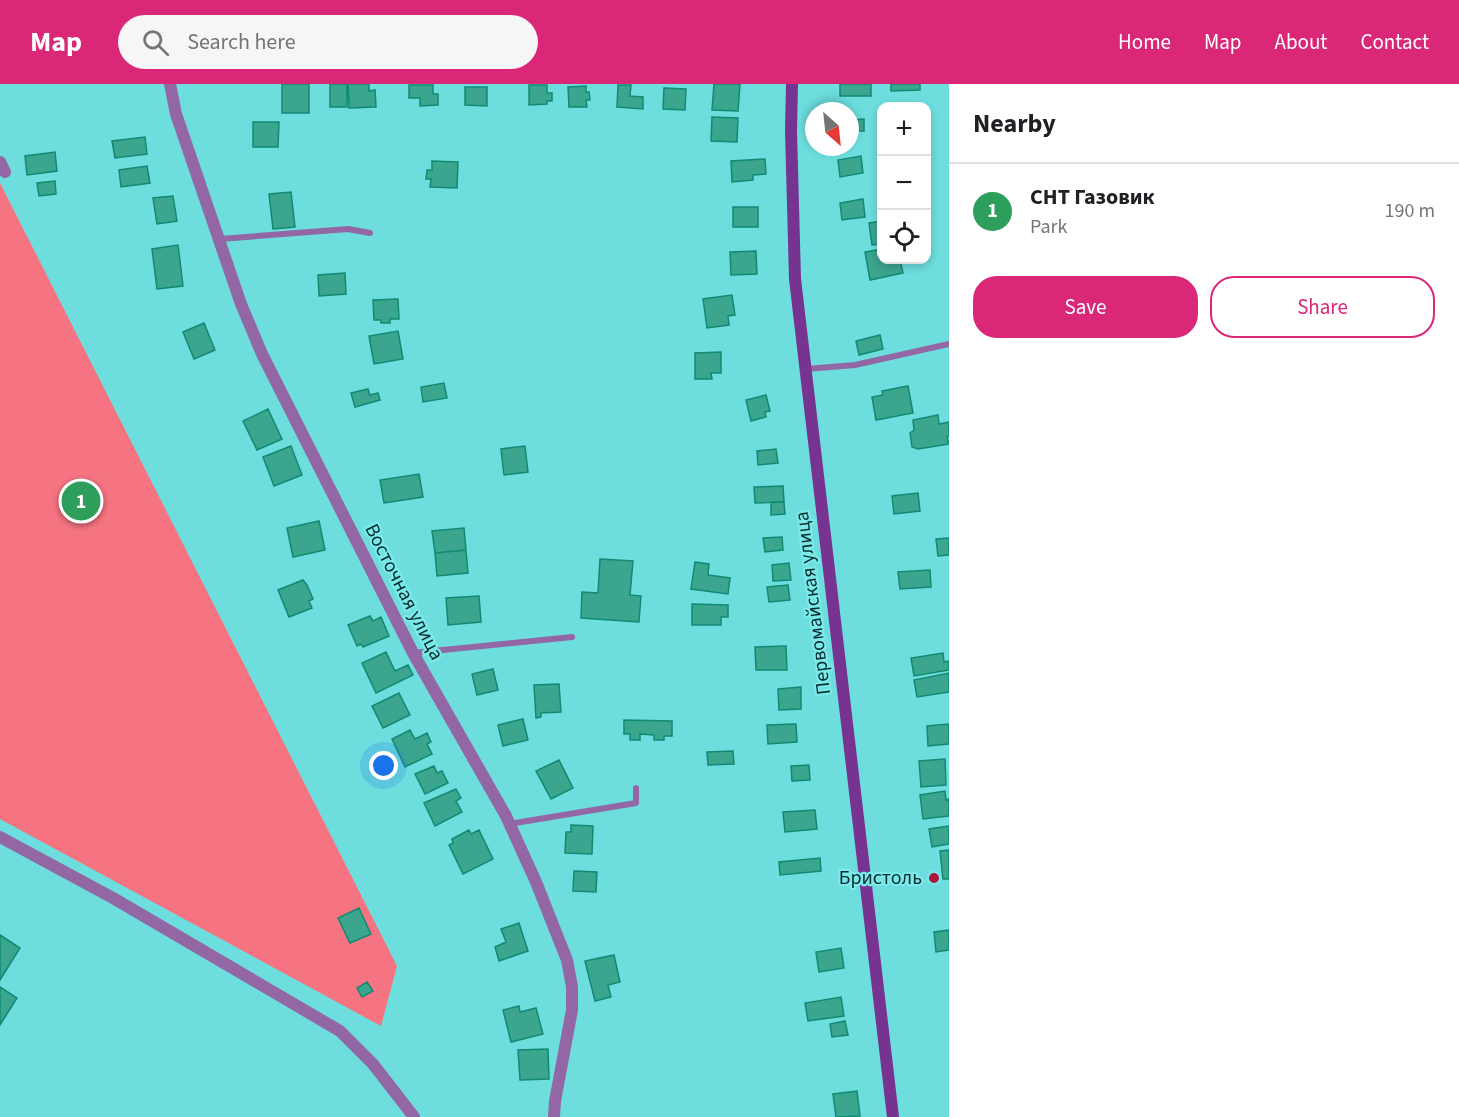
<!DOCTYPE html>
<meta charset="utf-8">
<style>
:root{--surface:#fff;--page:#f6f6f6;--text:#202124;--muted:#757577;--line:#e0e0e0;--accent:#db2777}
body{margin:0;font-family:"Source Sans 3",sans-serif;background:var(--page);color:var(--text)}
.controls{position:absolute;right:18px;top:18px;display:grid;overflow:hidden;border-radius:12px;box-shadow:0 3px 9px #0003}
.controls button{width:54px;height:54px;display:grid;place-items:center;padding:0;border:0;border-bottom:2px solid var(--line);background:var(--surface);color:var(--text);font:30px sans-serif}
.compass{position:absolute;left:805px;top:18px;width:54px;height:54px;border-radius:50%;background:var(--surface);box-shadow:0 3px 9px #0003;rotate:153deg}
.you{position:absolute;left:384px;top:682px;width:21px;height:21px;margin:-15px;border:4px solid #fff;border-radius:50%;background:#1a73e8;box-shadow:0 0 0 9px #1a73e833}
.badge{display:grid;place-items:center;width:39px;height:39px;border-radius:50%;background:var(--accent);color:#fff;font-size:20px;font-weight:700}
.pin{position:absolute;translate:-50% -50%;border:3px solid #fff;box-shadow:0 2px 6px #0006}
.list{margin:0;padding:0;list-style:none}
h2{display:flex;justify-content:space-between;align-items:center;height:78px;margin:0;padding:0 24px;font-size:26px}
h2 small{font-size:20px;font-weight:400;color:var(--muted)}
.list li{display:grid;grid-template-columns:39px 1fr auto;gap:18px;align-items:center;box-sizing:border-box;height:96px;padding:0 24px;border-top:2px solid var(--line)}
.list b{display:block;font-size:22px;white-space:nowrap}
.list p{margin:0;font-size:20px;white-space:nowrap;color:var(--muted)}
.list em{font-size:20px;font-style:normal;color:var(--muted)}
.actions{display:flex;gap:12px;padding:18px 24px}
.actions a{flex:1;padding:14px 0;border:2px solid var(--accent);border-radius:24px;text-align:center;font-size:21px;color:var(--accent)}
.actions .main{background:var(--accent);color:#fff}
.icon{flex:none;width:33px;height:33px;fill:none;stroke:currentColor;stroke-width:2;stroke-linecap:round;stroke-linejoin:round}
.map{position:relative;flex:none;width:949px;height:1033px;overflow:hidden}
header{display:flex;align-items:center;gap:36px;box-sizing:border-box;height:84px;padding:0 30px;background:var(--accent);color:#fff}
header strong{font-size:28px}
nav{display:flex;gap:33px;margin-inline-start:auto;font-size:21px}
.search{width:420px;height:54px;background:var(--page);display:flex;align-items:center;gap:15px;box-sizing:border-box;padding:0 21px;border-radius:33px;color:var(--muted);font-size:22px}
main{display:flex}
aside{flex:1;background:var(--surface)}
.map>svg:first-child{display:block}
.green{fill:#f67481}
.building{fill:#3ba58e;stroke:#118a74;stroke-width:1.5}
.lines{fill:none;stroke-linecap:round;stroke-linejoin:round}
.service{stroke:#9367a4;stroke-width:6}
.minor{stroke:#9367a4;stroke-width:12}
.secondary{stroke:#773390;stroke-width:12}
.poi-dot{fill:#ac173a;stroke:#7beaeb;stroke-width:2}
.labels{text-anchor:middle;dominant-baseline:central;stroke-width:4.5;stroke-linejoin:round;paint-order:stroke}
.street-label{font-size:20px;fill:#072d2d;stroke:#7beaeb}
.poi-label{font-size:20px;fill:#072d2d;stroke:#7beaeb;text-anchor:end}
</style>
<header>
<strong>Map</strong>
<div class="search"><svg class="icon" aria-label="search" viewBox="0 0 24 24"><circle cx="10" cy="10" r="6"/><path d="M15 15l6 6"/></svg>Search here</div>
<nav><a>Home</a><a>Map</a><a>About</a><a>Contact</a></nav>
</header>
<main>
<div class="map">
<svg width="949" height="1033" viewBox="0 0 949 1033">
<rect width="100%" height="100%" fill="#6dddde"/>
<path class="green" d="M 0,99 L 397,882 L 381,942 L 0,735 Z"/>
<path class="building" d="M 282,0 L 309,0 L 309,29 L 282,29 Z
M 330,0 L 347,0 L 347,23 L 330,23 Z
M 348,0 L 369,0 L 369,7 L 375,6 L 376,23 L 349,24 Z
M 714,0 L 740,0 L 738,27 L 712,26 Z
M 840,0 L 871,0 L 871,12 L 840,12 Z
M 891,0 L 920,0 L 920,6 L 891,7 Z
M 409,1 L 433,1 L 433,10 L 438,10 L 438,21 L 420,22 L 420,14 L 409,14 Z
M 529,1 L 547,1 L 547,9 L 552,9 L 552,17 L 547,17 L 547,20 L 529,21 Z
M 618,1 L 631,1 L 630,12 L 643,13 L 643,25 L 617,23 Z
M 586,2 L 586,8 L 589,8 L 590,16 L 586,16 L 587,23 L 569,23 L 568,3 Z
M 465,3 L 487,3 L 487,22 L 465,21 Z
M 664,4 L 686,5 L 685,26 L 663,25 Z
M 712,33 L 738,34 L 737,58 L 711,57 Z
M 864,35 L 864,47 L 850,47 L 850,36 Z
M 253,38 L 279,38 L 278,63 L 253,63 Z
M 145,53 L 147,70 L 115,74 L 112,57 Z
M 55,68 L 57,87 L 27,91 L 25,72 Z
M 861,72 L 863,89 L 840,93 L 838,76 Z
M 765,75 L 766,90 L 753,91 L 753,96 L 732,98 L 731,77 Z
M 432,77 L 458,78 L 457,104 L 430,103 L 431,95 L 426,95 L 427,86 L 432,86 Z
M 147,82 L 150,99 L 121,103 L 119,86 Z
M 55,97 L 56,110 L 39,112 L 37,99 Z
M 291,108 L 295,143 L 273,145 L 269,110 Z
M 173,112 L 177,137 L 157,140 L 153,114 Z
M 863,115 L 865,133 L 842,136 L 840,119 Z
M 733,123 L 758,123 L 758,143 L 733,143 Z
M 882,137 L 882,160 L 872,161 L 869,139 Z
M 178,161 L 183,202 L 157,205 L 152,165 Z
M 882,165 L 882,176 L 900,176 L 903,189 L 870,196 L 865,168 Z
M 756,167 L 757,190 L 731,191 L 730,168 Z
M 345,189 L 346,210 L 319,212 L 318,191 Z
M 732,211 L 735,231 L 728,232 L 729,241 L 707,244 L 703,215 Z
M 398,215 L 399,235 L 390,235 L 390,239 L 381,239 L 381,236 L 374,236 L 373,216 Z
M 204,239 L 215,266 L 194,275 L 183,248 Z
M 398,247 L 403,275 L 374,280 L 369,252 Z
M 880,251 L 883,265 L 859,271 L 856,257 Z
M 721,268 L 721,289 L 711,289 L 712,295 L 695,295 L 695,269 Z
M 444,299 L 447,314 L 423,318 L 421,303 Z
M 908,302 L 913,329 L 876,336 L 872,313 L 883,311 L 882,307 Z
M 368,305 L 370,311 L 378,309 L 380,316 L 355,323 L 351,309 Z
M 766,311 L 770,327 L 765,328 L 766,333 L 751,337 L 746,316 Z
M 268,325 L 282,355 L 257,366 L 243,337 Z
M 938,331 L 939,340 L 949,338 L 949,352 L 947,353 L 949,360 L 918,365 L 912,363 L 910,349 L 914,346 L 913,336 Z
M 291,362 L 302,391 L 274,402 L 263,373 Z
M 525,362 L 528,388 L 504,391 L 501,365 Z
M 776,365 L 778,379 L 758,381 L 757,367 Z
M 419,390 L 423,413 L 384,419 L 380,396 Z
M 783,402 L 784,418 L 755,419 L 754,403 Z
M 918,409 L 920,427 L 894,430 L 892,412 Z
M 771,418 L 784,418 L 785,430 L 771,431 Z
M 319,437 L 325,466 L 293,473 L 287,444 Z
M 464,444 L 466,466 L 435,469 L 432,447 Z
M 782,453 L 783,466 L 765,468 L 763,454 Z
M 949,454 L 949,471 L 938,472 L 936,455 Z
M 466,466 L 468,489 L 437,492 L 435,469 Z
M 600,475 L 633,477 L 630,511 L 641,512 L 639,538 L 581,534 L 582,508 L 598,509 Z
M 695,478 L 709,480 L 708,491 L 730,494 L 728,510 L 691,505 Z
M 789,479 L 791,496 L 773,497 L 772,481 Z
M 930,486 L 931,503 L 900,505 L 898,488 Z
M 303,496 L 307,501 L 313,515 L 309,517 L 312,524 L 289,533 L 278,506 Z
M 788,501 L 790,516 L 769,518 L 767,503 Z
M 479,512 L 481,538 L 448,541 L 446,514 Z
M 692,520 L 728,521 L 728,533 L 721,533 L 721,541 L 692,541 Z
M 370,532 L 373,537 L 381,533 L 389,552 L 363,563 L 361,560 L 357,562 L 348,541 Z
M 786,562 L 787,586 L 756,586 L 755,563 Z
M 386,568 L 395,587 L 408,581 L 413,591 L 376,609 L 362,579 Z
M 943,569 L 944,578 L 949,577 L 949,586 L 914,592 L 911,574 Z
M 493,585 L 498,606 L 477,611 L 472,590 Z
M 949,589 L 949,608 L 917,613 L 914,596 Z
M 559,600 L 561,628 L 541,629 L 541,633 L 536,634 L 534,601 Z
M 801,603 L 801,625 L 779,626 L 778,605 Z
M 399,609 L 410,631 L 383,644 L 372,622 Z
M 523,635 L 528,656 L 503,662 L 498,641 Z
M 624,636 L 672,637 L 672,652 L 664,652 L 664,656 L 654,656 L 654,651 L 640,650 L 640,656 L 630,656 L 630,650 L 624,650 Z
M 796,640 L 797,658 L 768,660 L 767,641 Z
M 949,640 L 949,660 L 928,662 L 927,642 Z
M 410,646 L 415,655 L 427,649 L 431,658 L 427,660 L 432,670 L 405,683 L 392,655 Z
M 733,667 L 734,680 L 708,681 L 707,668 Z
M 945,675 L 946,701 L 921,703 L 919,677 Z
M 559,676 L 573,704 L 551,715 L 536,687 Z
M 809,681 L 810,696 L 792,697 L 791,682 Z
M 434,682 L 437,689 L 442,687 L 448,699 L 425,710 L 415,690 Z
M 456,705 L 461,714 L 456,717 L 462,728 L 435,742 L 424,719 Z
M 945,707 L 946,716 L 949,715 L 949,732 L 923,735 L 920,711 Z
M 815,726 L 817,745 L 785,748 L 783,728 Z
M 571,741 L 593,742 L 592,770 L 565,769 L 566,748 L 571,748 Z
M 949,742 L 949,760 L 932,763 L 929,745 Z
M 469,746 L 471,750 L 479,746 L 493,775 L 463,790 L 449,761 L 453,759 L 452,755 Z
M 949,766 L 949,795 L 943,795 L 940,767 Z
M 820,774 L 821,787 L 780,791 L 779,778 Z
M 574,787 L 597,788 L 596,808 L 573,807 Z
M 359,824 L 371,850 L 350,859 L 338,834 Z
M 519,839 L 528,867 L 499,877 L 495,863 L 506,858 L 501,845 Z
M 949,846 L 949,866 L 936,868 L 934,848 Z
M 0,851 L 20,864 L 0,896 Z
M 841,864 L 844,884 L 819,888 L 816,868 Z
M 614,871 L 620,898 L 608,901 L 611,913 L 595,917 L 585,877 Z
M 367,898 L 373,907 L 362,913 L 357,904 Z
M 0,903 L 17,914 L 0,941 Z
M 841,913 L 844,932 L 808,937 L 805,919 Z
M 519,922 L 520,928 L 536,924 L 543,950 L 511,958 L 503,926 Z
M 845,937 L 848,951 L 832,953 L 830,940 Z
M 548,965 L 549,995 L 520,996 L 518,966 Z
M 857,1007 L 860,1032 L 836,1033 L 833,1010 Z"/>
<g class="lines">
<path class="service" d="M 220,155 L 348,145 L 370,149
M 806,285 L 855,281 L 949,260
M 413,569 L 572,553
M 509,740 L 636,719 L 636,704"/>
<path class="minor" d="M 170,0 L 176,30 L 241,220 L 262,270 L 413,569 L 506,732 L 536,798 L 567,876 L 572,903 L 572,926 L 555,1017 L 554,1033
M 0,78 L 5,88
M 0,753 L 113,814 L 340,947 L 373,980 L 414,1033"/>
<path class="secondary" d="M 792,0 L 791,47 L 795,195 L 893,1033"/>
</g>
<circle class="poi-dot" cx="934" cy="794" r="6"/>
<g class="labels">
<g class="street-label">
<text transform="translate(404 508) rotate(63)">Восточная улица</text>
<text transform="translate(813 519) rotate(-97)">Первомайская улица</text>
</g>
<g class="poi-label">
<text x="922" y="794">Бристоль</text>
</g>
</g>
</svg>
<div class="controls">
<button>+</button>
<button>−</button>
<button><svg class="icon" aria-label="locate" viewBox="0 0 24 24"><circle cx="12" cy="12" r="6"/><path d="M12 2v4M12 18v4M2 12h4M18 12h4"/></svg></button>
</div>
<svg class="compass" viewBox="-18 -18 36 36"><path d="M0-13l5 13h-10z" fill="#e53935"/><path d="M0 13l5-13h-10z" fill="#757577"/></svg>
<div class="you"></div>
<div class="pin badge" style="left:81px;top:417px;background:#2e9e5b">1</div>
</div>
<aside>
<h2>Nearby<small></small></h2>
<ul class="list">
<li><span class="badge" style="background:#2e9e5b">1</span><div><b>СНТ Газовик</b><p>Park</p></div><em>190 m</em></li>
</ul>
<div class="actions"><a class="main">Save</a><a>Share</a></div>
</aside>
</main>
